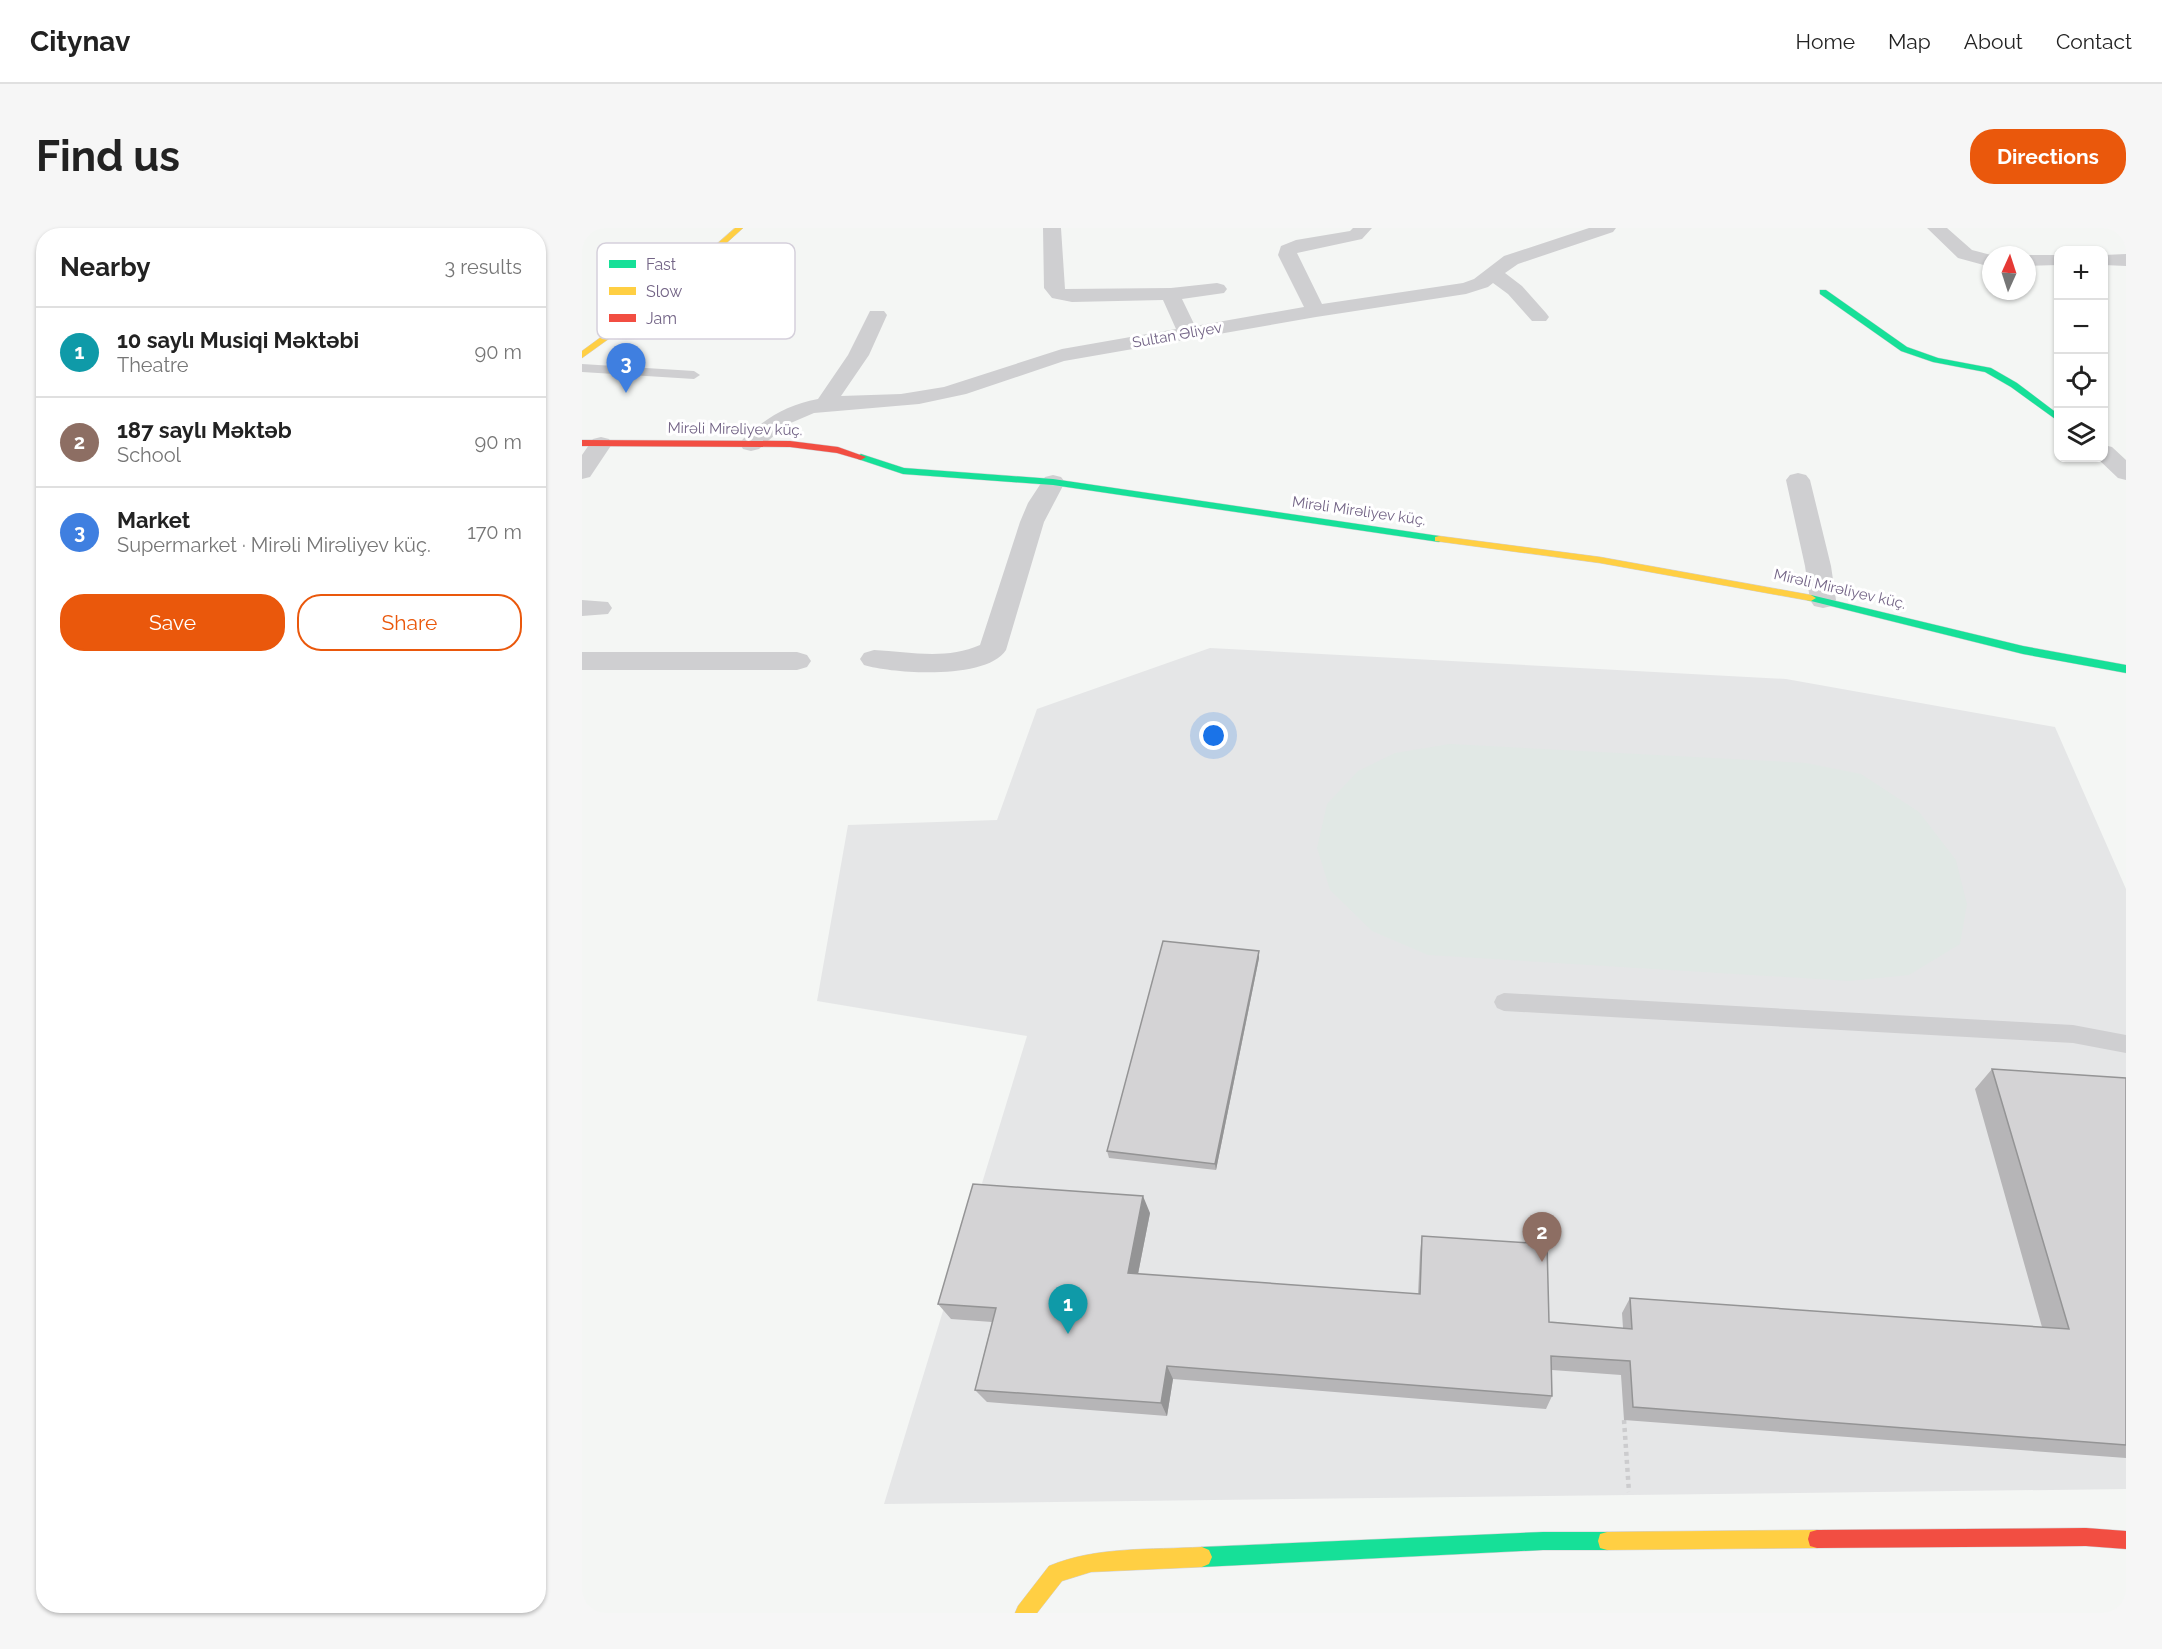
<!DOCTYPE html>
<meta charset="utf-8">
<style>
:root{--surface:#fff;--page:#f6f6f6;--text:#222;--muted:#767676;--line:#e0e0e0;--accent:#ea580c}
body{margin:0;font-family:Raleway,sans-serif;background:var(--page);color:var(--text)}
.controls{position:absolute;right:18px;top:18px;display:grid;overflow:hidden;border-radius:12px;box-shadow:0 2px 4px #0004}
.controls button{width:54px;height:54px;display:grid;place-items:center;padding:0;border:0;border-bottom:2px solid var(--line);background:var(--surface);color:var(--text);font:30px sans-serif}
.compass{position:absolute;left:1400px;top:18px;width:54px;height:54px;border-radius:50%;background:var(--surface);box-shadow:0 2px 4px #0004;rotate:3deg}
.you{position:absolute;left:632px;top:508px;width:21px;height:21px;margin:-15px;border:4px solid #fff;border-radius:50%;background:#1a73e8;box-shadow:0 0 0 9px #1a73e833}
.badge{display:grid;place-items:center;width:39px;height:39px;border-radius:50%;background:var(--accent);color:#fff;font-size:20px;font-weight:700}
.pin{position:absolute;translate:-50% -50px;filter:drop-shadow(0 2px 3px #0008)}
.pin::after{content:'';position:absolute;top:32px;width:21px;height:18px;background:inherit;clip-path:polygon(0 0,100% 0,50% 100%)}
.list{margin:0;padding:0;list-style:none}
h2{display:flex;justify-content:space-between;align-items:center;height:78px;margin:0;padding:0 24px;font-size:26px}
h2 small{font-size:20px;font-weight:400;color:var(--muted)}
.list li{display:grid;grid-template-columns:39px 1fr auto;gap:18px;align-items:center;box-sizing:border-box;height:90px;padding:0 24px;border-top:2px solid var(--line)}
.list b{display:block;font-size:22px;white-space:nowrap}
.list p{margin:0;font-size:20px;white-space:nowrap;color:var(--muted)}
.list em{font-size:20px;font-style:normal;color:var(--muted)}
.actions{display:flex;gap:12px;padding:18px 24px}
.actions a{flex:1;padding:14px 0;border:2px solid var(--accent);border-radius:24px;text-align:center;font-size:21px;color:var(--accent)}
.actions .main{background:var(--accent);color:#fff}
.icon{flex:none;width:33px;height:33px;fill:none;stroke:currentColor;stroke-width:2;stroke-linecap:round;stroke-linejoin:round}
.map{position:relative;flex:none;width:1544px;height:1385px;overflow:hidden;border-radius:24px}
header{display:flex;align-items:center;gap:36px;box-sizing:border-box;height:84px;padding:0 30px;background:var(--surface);border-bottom:2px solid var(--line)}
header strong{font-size:28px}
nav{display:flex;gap:33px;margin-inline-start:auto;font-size:21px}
.intro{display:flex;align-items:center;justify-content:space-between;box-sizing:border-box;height:144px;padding:0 36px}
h1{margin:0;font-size:42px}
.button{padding:15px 27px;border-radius:24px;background:var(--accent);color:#fff;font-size:21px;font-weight:700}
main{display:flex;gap:36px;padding:0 36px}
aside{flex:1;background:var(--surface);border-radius:24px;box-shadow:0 2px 4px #0004}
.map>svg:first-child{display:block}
.built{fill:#e5e6e7}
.green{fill:#e1e8e5}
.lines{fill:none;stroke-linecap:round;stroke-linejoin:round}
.fast-casing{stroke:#d2d1d4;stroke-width:1}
.slow-casing{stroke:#d2d1d4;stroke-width:1}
.jam-casing{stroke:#d2d1d4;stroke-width:1}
.path{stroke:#ccccce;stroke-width:4.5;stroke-dasharray:4 4;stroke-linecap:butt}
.lane{fill:#cfcfd1;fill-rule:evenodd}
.street{fill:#cfcfd1;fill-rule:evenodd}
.fast{fill:#16e098;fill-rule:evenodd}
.slow{fill:#ffcf43;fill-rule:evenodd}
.jam{fill:#f24e42;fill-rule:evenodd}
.wall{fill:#b6b5b7}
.shaded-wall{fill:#949495}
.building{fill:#d4d3d5;stroke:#949495;stroke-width:1.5}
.labels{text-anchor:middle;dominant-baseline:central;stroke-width:6;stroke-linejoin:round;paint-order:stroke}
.far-street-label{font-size:15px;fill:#736486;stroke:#fff}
.key{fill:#fff;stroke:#d5d0db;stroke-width:1.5}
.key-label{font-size:16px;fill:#736486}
</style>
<header>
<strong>Citynav</strong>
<nav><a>Home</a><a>Map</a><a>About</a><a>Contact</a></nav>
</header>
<div class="intro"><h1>Find us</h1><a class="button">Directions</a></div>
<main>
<aside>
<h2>Nearby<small>3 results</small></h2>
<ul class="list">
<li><span class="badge" style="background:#0f9aa8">1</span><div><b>10 saylı Musiqi Məktəbi</b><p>Theatre</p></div><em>90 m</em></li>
<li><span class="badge" style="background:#8d6e63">2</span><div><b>187 saylı Məktəb</b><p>School</p></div><em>90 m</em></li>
<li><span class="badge" style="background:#3f7fe0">3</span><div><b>Market</b><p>Supermarket · Mirəli Mirəliyev küç.</p></div><em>170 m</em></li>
</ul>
<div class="actions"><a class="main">Save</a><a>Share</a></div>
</aside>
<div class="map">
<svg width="1544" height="1385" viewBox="0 0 1544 1385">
<rect width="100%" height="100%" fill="#f4f6f4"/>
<path class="built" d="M 628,420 L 1204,451 L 1473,499 L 1544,661 L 1544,1261 L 302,1276 L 445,808 L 235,773 L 266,597 L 415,592 L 455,481 Z"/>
<path class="green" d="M 868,516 L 1224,535 L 1279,546 L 1337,584 L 1374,632 L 1385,676 L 1378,716 L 1327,747 L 1267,753 L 846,727 L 790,703 L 748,662 L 735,620 L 745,576 L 776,543 L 813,525 Z"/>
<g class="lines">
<g class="fast-casing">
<path id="fast" d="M 1238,62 L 1244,62 L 1325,119 L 1356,130 L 1409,140 L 1435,155 L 1476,186 L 1476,193 L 1429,159 L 1403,144 L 1351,134 L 1319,123 L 1238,66 Z
M 279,226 L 322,240 L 471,251 L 857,308 L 862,311 L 857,314 L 471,257 L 321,246 L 276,231 L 274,229 Z
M 1229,367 L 1441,418 L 1544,437 L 1544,445 L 1441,426 L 1225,372 L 1225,368 Z
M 961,1304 L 1025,1304 L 1032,1306 L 1034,1313 L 1032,1320 L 1025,1322 L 961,1322 L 620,1339 L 613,1336 L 610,1329 L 613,1322 L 620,1319 Z"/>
</g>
<g class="slow-casing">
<path id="slow" d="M 153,0 L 161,0 L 85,69 L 0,130 L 0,123 L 79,65 Z
M 857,308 L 1018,329 L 1229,367 L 1234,370 L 1229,373 L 1018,335 L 853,313 L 853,309 Z
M 1235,1302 L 1242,1304 L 1244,1311 L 1242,1318 L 1235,1320 L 1025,1322 L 1018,1320 L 1016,1313 L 1018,1306 L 1025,1304 Z
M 620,1319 L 627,1322 L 630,1329 L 627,1336 L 620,1339 L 509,1344 L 480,1353 L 455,1385 L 433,1385 L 436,1378 L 467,1338 C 515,1318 569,1322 620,1319 Z"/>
</g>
<g class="jam-casing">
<path id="jam" d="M 0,212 L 208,213 L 256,219 L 284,229 L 279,232 L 255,225 L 208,219 L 0,218 Z
M 1504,1300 L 1544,1303 L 1544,1321 L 1504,1318 L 1235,1320 L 1228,1318 L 1226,1311 L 1228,1304 L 1235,1302 Z"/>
</g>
<path class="path" d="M 1042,1192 L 1047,1264"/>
<path class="lane" d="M 0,136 L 112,143 L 118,147 L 112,151 L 0,144 Z
M 922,765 L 1491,797 L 1544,807 L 1544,825 L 1491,815 L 922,783 L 915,780 L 912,774 L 915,768 Z"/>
<path class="street" d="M 461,0 L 479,0 L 483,61 L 589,60 L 635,55 L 642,57 L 645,61 L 642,65 L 600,71 L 613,98 L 722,79 L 696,27 L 699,18 L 714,12 L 768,3 L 771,0 L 790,0 L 780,11 L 715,25 L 740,76 L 881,55 L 892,51 L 922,28 L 1007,0 L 1034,0 L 1031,4 L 936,36 L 923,45 L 940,58 L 964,85 L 967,89 L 964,93 L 950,93 L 926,66 L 911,55 L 906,59 L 884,66 L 734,89 L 482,133 L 384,166 L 337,176 L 232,185 L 204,197 L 177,221 L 169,223 L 161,221 L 158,216 L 161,211 C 184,190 204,177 236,171 L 266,127 L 288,83 L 302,83 L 305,87 L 287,127 L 259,168 L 319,166 L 362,159 L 480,121 L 594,101 L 581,72 L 490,74 L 470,70 L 462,60 Z
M 1345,0 L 1365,0 L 1390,22 L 1409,27 L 1409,39 L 1376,30 Z
M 1544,26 L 1544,38 L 1522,37 L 1522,27 Z
M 1442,27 L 1476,27 L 1476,37 L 1445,38 L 1445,27 Z
M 19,209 L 27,211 L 30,216 L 8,249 L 0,251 L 0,227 L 11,211 Z
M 1522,217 L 1530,219 L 1544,232 L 1544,252 L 1536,250 L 1515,230 L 1522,230 Z
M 1216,245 L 1224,247 L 1228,252 L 1249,338 L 1254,372 L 1250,378 L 1241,380 L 1232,378 L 1228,372 L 1223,338 L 1204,252 L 1208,247 Z
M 471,247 L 479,249 L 483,254 L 462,294 L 424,422 C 405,452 312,446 282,437 L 278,431 L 282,425 L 292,422 C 327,424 365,432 398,417 L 438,294 L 446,275 L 463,249 Z
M 0,372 L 26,374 L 30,380 L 26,386 L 0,388 Z
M 0,424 L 215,424 L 225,427 L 229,433 L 225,439 L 215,442 L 0,442 Z"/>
<use href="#fast" class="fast"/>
<use href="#slow" class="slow"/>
<use href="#jam" class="jam"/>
</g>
<path class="wall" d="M 677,730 L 634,942 L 527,930 L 525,923 Z
M 1410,841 L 1544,850 L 1544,1230 L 1042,1192 L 1039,1147 L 970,1142 L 970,1168 L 964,1181 L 591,1151 L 585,1188 L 405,1174 L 393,1162 L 410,1094 L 369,1091 L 356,1076 L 568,985 L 556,1046 L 836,1066 L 838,1024 L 840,1008 L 967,1094 L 1041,1100 L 1040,1085 L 1048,1070 L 1460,1099 L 1393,861 Z"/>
<path class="shaded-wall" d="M 677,723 L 677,730 L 634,942 L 633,936 Z
M 561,968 L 568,985 L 553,1061 L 546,1045 Z
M 585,1138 L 591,1151 L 585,1188 L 579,1175 Z"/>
<path class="building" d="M 581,713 L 677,723 L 633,936 L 525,923 Z
M 1410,841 L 1544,850 L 1544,1217 L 1051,1179 L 1048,1133 L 969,1128 L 970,1168 L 585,1138 L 579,1175 L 393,1162 L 414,1080 L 356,1076 L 391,956 L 561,968 L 546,1045 L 838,1066 L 840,1008 L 965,1016 L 967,1094 L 1050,1101 L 1048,1070 L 1487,1101 Z"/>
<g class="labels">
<g class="far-street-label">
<text transform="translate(595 107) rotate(-10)">Sultan Əliyev</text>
<text transform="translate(153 201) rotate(1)">Mirəli Mirəliyev küç.</text>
<text transform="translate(777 283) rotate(8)">Mirəli Mirəliyev küç.</text>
<text transform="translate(1258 361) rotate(13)">Mirəli Mirəliyev küç.</text>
</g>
</g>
<rect x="15" y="15" width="198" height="96" rx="9" class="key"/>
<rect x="27" y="32" width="27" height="8" fill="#16e098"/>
<rect x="27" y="59" width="27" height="8" fill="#ffcf43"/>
<rect x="27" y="86" width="27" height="8" fill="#f24e42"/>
<g class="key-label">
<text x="64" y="42">Fast</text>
<text x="64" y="69">Slow</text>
<text x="64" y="96">Jam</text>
</g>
</svg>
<div class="controls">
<button>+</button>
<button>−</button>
<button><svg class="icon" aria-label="locate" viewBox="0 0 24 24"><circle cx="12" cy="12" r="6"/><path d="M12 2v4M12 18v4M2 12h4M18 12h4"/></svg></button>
<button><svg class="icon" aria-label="layers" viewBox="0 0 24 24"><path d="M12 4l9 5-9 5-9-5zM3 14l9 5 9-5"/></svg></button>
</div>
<svg class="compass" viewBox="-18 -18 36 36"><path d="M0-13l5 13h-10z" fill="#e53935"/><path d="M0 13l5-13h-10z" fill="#767676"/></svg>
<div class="you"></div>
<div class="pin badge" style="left:486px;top:1106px;background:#0f9aa8">1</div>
<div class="pin badge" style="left:960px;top:1034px;background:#8d6e63">2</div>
<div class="pin badge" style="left:44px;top:165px;background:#3f7fe0">3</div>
</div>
</main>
